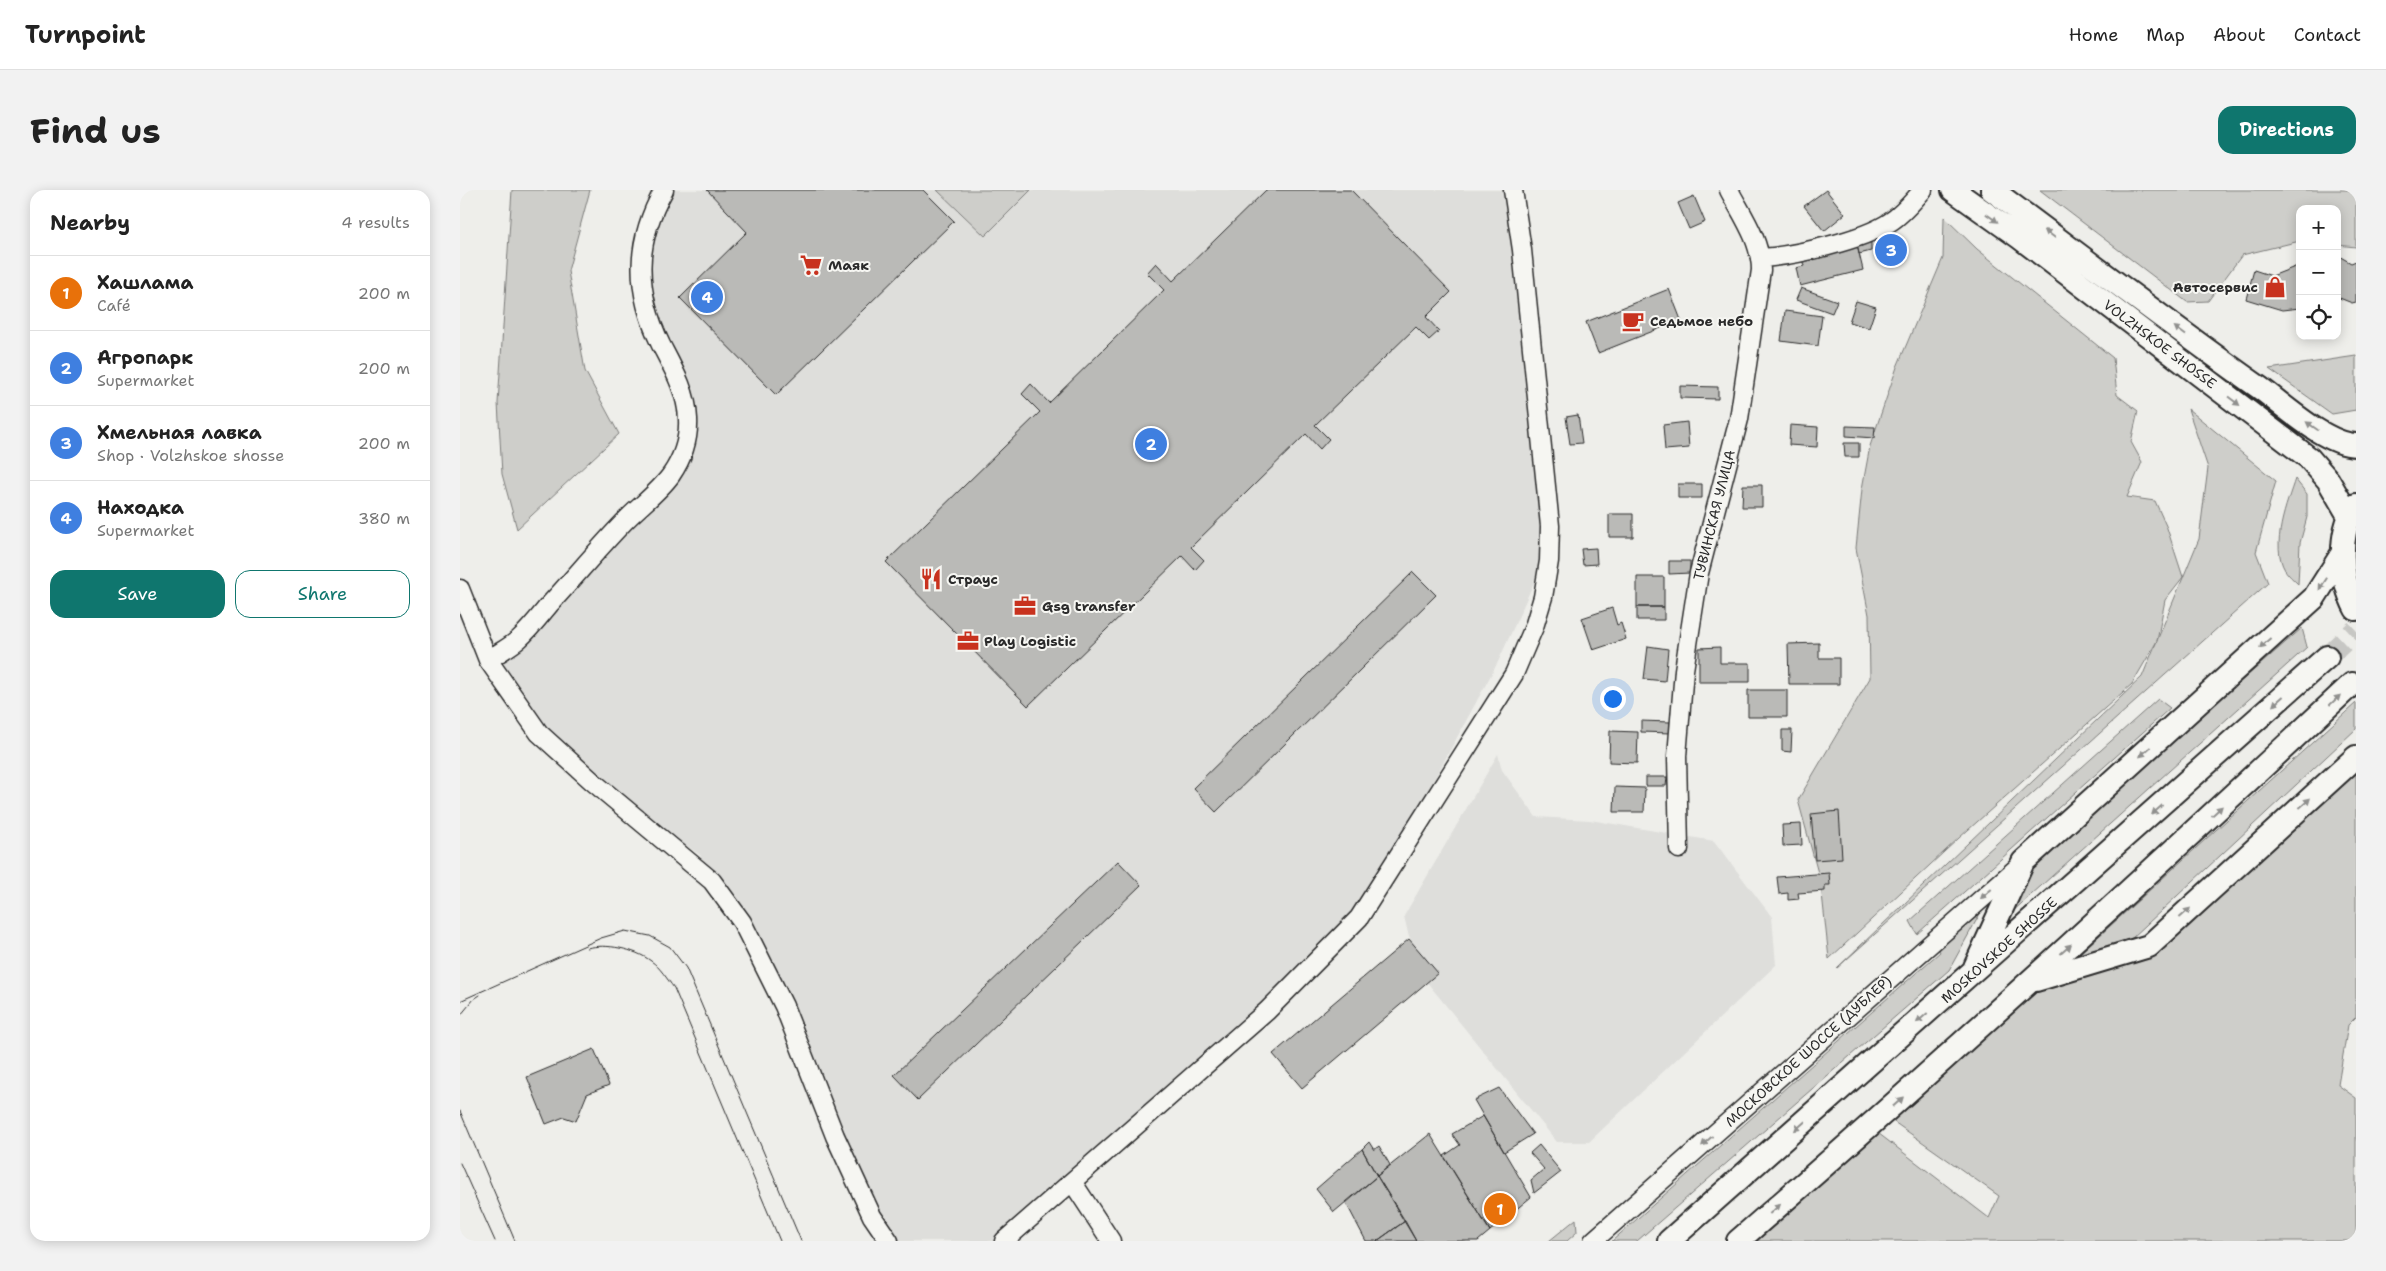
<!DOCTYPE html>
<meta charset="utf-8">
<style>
:root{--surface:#fff;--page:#f2f2f2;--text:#222;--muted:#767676;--line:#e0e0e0;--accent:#0f766e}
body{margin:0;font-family:"Shantell Sans",sans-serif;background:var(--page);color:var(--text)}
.controls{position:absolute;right:15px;top:15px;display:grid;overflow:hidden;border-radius:10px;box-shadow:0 2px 12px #0003}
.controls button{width:45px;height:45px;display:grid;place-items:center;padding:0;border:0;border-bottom:1px solid var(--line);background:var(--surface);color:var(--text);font:25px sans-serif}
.you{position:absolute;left:1152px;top:508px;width:18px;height:18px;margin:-12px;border:4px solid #fff;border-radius:50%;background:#1a73e8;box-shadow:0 0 0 8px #1a73e833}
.badge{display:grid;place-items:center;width:32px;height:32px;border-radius:50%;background:var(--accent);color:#fff;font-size:16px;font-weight:700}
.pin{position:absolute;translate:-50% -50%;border:2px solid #fff;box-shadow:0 1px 5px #0006}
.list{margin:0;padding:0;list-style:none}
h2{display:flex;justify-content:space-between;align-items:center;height:65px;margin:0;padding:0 20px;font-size:21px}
h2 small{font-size:16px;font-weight:400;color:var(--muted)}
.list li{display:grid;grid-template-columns:32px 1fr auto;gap:15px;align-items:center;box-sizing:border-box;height:75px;padding:0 20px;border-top:1px solid var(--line)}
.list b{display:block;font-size:19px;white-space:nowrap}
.list p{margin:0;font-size:16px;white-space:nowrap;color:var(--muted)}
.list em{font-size:16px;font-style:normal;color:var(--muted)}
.actions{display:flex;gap:10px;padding:15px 20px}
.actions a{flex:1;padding:11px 0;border:1px solid var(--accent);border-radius:15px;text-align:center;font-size:18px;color:var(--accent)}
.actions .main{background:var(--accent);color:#fff}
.icon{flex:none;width:28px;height:28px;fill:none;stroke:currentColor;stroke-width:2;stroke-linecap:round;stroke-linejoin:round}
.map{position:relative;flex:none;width:1896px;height:1051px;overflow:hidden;border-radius:15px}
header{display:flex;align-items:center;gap:30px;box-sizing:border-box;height:70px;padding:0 25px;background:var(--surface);border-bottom:1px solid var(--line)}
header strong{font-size:24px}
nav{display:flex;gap:28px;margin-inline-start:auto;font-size:18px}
.intro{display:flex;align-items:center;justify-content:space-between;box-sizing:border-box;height:120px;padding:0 30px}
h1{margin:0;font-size:35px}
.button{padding:12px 22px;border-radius:15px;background:var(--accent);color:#fff;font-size:18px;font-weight:700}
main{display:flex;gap:30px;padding:0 30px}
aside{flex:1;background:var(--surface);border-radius:15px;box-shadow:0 2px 12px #0003}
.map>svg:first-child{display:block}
.built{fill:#dededb}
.green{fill:#cececa;stroke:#7c7c7a}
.building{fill:#babab7;stroke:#2b2b2b}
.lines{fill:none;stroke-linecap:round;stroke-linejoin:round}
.major-tunnel{stroke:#c7c7c4;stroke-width:22;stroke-dasharray:22 11;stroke-linecap:butt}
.minor-casing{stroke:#2b2b2b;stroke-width:21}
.major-casing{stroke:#2b2b2b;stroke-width:26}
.minor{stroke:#f6f6f2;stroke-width:18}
.major{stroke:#f6f6f2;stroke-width:22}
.tram{stroke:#2b2b2b;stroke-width:1}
.oneway{fill:#90908e}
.labels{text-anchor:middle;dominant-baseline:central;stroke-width:4;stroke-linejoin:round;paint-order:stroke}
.poi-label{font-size:14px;font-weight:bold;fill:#2b2b2b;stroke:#f6f6f2;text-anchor:start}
.street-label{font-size:14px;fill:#2b2b2b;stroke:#f6f6f2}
</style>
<header>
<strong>Turnpoint</strong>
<nav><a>Home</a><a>Map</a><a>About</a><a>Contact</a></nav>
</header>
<div class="intro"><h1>Find us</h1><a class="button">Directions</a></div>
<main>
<aside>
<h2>Nearby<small>4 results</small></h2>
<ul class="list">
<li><span class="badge" style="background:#e8710a">1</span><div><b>Хашлама</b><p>Café</p></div><em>200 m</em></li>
<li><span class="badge" style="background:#3f7fe0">2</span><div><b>Агропарк</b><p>Supermarket</p></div><em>200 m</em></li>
<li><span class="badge" style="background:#3f7fe0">3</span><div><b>Хмельная лавка</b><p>Shop · Volzhskoe shosse</p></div><em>200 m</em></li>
<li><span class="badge" style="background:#3f7fe0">4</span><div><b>Находка</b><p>Supermarket</p></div><em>380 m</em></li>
</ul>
<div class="actions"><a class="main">Save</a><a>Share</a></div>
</aside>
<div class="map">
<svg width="1896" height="1051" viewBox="0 0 1896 1051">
<rect width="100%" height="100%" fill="#eeeeea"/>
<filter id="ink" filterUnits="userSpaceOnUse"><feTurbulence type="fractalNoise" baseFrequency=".02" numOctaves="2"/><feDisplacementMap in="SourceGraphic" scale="10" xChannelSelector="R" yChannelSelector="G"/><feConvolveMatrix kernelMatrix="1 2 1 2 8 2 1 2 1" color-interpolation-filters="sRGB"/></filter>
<g filter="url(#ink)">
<path class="built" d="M 207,0 L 1051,0 L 1089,359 L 1038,472 L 899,728 L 544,1051 L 434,1051 L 425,1047 L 324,815 L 240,665 L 132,591 L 28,470 L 210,286 L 228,228 L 182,88 Z
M 1038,564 L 1042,580 L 1076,627 L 1130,630 L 1254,651 L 1312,727 L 1316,775 L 1129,952 L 1097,952 L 966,791 L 948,743 L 944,726 Z"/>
<path class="green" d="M 52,0 L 130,0 L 108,81 L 125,181 L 159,244 L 57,339 L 42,284 L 38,213 Z
M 477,0 L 571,0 L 525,46 Z
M 1580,0 L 1896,0 L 1896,57 L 1877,55 L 1877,19 L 1840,19 L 1840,51 L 1782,65 L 1748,111 L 1727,112 Z
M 1484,27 L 1517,59 L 1653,168 L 1657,205 L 1678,221 L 1671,252 L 1682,272 L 1667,307 L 1695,311 L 1707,338 L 1723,387 L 1705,410 L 1697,451 L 1672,494 L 1499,648 L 1369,769 L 1361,694 L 1338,610 L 1410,488 L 1409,425 L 1396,358 L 1402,299 L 1410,256 L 1437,177 L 1483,68 Z
M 1896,166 L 1896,220 L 1872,224 L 1809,179 Z
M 1728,219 L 1816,291 L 1796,362 L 1808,393 L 1377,778 L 1682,487 L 1739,349 L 1748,278 Z
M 1835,289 L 1847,304 L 1847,327 L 1840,353 L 1838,394 C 1834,390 1828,385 1825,380 C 1810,355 1827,313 1835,289 Z
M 1842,438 L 1847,457 L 1532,740 L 1555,689 Z
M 1698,509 L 1710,518 L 1457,744 L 1450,731 Z
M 1896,513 L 1896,539 L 1672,748 L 1617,766 Z
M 1896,567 L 1896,827 L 1888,835 L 1878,895 L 1896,908 L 1896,1051 L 1278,1051 L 1410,937 L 1529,1028 L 1539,1006 L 1424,925 L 1570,792 L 1689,756 Z
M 1522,720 L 1489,780 L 1177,1051 L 1152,1051 L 1480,762 L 1476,754 Z
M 1116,1029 L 1117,1042 L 1107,1051 L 1089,1051 Z"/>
<path class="building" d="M 247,0 L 463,0 L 494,31 L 316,205 L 220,108 L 287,42 Z
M 806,0 L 891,0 L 991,102 L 966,127 L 979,141 L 969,150 L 956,137 L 855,235 L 869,249 L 860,259 L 846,244 L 731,357 L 744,370 L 735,380 L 722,366 L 568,516 L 426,372 L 580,222 L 562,204 L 571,194 L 589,213 L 704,100 L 687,83 L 696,73 L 713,91 Z
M 1366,0 L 1385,24 L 1364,41 L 1344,16 Z
M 1234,6 L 1245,32 L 1229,39 L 1218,13 Z
M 1411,52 L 1411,61 L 1399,64 L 1397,55 Z
M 1419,53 L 1434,60 L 1429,69 L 1414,63 Z
M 1397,55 L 1403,80 L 1340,96 L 1336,78 L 1344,76 L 1342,69 Z
M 1877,65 L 1891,73 L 1896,71 L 1896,112 L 1892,113 L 1877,107 Z
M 1840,75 L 1840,118 L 1822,120 L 1786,109 L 1794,80 L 1812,86 Z
M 1341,98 L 1377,111 L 1372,123 L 1336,110 Z
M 1209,99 L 1221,130 L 1138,163 L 1126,132 Z
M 1396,111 L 1416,117 L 1409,138 L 1389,132 Z
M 1325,121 L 1362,126 L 1358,156 L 1321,151 Z
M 1220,196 L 1258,197 L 1258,209 L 1220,208 Z
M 1118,225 L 1122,253 L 1110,254 L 1106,227 Z
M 1227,232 L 1229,258 L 1205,260 L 1203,235 Z
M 1330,235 L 1358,237 L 1357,257 L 1329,255 Z
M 1386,236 L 1415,237 L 1414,248 L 1386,246 Z
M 1384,253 L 1399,253 L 1399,267 L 1385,267 Z
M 1218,294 L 1242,294 L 1242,308 L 1218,308 Z
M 1283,295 L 1302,295 L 1302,317 L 1282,317 Z
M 1149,324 L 1173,324 L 1173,347 L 1149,347 Z
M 1136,358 L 1137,374 L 1123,375 L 1121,359 Z
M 1209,371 L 1230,371 L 1230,383 L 1209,384 Z
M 953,382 L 976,405 L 756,622 L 733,598 Z
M 1177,387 L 1204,387 L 1204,417 L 1177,417 Z
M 1177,417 L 1204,417 L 1204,430 L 1177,430 Z
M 1152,418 L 1157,435 L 1161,433 L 1166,449 L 1133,460 L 1122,428 Z
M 1359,453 L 1359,468 L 1379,468 L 1379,494 L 1329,494 L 1328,454 Z
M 1188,456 L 1208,459 L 1205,491 L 1184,489 Z
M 1260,457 L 1260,473 L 1290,473 L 1290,492 L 1239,492 L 1239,458 Z
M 1288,500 L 1327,500 L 1327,527 L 1288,527 Z
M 1181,531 L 1210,532 L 1210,543 L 1181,542 Z
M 1322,540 L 1332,540 L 1331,562 L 1322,561 Z
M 1150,541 L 1178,542 L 1177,573 L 1149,572 Z
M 1186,587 L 1207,587 L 1206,596 L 1186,596 Z
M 1155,597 L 1185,598 L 1184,622 L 1154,622 Z
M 1379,621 L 1382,668 L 1355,670 L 1351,624 Z
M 1341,634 L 1342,655 L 1323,656 L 1322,635 Z
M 658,671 L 681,695 L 458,910 L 434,885 Z
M 1369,683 L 1370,695 L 1365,695 L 1365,701 L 1338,703 L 1339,709 L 1328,710 L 1328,703 L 1319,704 L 1317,687 Z
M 949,749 L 978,783 L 842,898 L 813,864 Z
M 134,859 L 149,895 L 127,904 L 116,931 L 104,927 L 86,934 L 67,887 Z
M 1039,898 L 1073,944 L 1044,962 L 1014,910 Z
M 1023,926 L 1071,1007 L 1030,1041 L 984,966 L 1000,955 L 992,944 Z
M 970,944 L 1030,1041 L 1018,1051 L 956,1051 L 917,986 Z
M 909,952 L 914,960 L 919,956 L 930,975 L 917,986 L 902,959 Z
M 1079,955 L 1101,982 L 1074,1003 L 1071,990 L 1084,979 L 1070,963 Z
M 902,959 L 917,986 L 874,1022 L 856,999 Z
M 917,986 L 945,1031 L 917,1051 L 906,1051 L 886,1013 Z
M 945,1031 L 956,1051 L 917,1051 Z"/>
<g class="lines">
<path class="major-tunnel" d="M 1867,467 L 1896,440"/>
<g class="minor-casing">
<path id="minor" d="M 1301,68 C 1334,66 1403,50 1430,32 C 1443,24 1453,11 1463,0
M 0,399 L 28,470 L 79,543 L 132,591 L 252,691 L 282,732 L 324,816 L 375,946 L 412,1026 L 429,1051
M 28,470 C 38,463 50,457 59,449 C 70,439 80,426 89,415 C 114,388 137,360 163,333 C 178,317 198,303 211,285 C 222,269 229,249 228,229 C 227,202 213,178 201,155 C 175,101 174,53 204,0
M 1219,659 L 1217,566 L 1224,480 L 1239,383 L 1279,229 L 1301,80 C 1301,51 1282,25 1269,0
M 613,993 L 651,1051
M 544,1051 L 807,821 L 899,728 L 1054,484 L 1074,437 L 1083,407 L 1089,371 L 1090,336 L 1062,60 L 1053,0
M 1133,1051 L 1559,676"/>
</g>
<g class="major-casing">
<path id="major" d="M 1493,0 L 1559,47 L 1849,268 L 1868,290 L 1889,326
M 1532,0 C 1621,66 1709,134 1800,198 C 1825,216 1865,254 1896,255
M 1896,315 C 1877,344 1880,389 1896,419
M 1515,777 L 1563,672 L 1854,408 L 1882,364
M 1576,790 L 1689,756 L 1896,567
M 1209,1051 L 1867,467
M 1278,1051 C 1487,870 1690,683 1892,494"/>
</g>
<use href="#minor" class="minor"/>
<use href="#major" class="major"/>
<path class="tram" d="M 127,758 C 146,753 175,759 191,771 C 200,777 207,789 214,798 L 320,1051
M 0,811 L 141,748 L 165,741 L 190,746 L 210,757 L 226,778 L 341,1051
M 0,826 L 14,809 L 20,805
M 0,921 L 55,1051
M 0,973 L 35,1051"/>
</g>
<defs><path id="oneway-solid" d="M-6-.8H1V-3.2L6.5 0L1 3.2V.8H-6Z" transform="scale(1.25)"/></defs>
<g class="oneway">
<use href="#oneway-solid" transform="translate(1532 28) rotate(35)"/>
<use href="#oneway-solid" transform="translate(1590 44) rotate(-143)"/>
<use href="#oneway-solid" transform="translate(1720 141) rotate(-143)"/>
<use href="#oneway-solid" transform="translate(1774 211) rotate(37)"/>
<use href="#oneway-solid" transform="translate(1852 236) rotate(-145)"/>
<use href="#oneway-solid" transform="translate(1863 394) rotate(123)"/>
<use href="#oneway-solid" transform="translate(1805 453) rotate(138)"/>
<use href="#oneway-solid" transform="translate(1875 510) rotate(-43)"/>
<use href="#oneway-solid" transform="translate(1818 511) rotate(138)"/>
<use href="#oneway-solid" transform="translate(1685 562) rotate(138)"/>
<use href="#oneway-solid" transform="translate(1845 613) rotate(-42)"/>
<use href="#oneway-solid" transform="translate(1697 620) rotate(138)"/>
<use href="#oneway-solid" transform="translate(1757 621) rotate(-43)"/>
<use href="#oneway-solid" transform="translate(1526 704) rotate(139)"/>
<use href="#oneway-solid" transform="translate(1725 723) rotate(-42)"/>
<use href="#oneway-solid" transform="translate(1606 759) rotate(-42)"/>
<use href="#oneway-solid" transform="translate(1462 828) rotate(139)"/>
<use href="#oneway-solid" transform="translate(1438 912) rotate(-42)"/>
<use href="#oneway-solid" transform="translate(1340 936) rotate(139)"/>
<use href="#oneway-solid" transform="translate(1247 951) rotate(138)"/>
<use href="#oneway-solid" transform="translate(1315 1019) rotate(-41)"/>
</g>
</g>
<defs>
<g id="supermarket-bare" transform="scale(1.725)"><path d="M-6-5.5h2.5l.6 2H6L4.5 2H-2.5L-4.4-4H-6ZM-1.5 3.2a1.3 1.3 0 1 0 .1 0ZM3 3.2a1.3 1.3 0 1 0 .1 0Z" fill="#c8321e" stroke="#f6f6f2" stroke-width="2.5" paint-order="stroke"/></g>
<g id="shop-bare" transform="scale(1.725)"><path d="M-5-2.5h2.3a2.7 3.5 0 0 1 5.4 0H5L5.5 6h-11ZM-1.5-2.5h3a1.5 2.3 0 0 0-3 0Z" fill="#c8321e" stroke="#f6f6f2" stroke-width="2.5" paint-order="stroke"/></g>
<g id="cafe-bare" transform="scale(1.725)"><path d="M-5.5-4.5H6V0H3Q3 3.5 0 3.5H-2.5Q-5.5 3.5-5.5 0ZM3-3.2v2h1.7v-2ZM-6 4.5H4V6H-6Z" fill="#c8321e" stroke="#f6f6f2" stroke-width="2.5" paint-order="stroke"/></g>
<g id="restaurant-bare" transform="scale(1.725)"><path d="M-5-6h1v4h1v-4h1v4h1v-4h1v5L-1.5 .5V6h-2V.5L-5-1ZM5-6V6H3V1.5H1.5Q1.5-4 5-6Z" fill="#c8321e" stroke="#f6f6f2" stroke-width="2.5" paint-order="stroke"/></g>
<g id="office-bare" transform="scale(1.725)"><path d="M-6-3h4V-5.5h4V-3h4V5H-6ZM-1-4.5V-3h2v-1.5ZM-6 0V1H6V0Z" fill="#c8321e" stroke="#f6f6f2" stroke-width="2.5" paint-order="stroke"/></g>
</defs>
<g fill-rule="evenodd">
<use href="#supermarket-bare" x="351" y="75"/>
<use href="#shop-bare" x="1815" y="97"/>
<use href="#cafe-bare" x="1173" y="131"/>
<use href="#restaurant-bare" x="471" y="389"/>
<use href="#office-bare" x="565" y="416"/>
<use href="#office-bare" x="508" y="451"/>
</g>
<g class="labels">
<g class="poi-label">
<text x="368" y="75">Маяк</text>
<text x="1798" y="97" text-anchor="end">Автосервис</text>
<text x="1190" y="131">Седьмое небо</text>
<text x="488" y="389">Страус</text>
<text x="582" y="416">Gsg transfer</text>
<text x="524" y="451">Play Logistic</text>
</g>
<g class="street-label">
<text transform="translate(1700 154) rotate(37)">VOLZHSKOE SHOSSE</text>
<text transform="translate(1254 325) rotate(-76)">ТУВИНСКАЯ УЛИЦА</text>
<text transform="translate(1539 760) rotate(-42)">MOSKOVSKOE SHOSSE</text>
<text transform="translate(1348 861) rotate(-42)">МОСКОВСКОЕ ШОССЕ (ДУБЛЕР)</text>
</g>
</g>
</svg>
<div class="controls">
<button>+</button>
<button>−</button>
<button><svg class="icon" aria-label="locate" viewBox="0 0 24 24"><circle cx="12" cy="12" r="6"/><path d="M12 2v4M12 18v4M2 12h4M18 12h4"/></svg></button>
</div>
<div class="you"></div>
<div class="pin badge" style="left:1040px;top:1019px;background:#e8710a">1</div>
<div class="pin badge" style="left:691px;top:254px;background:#3f7fe0">2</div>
<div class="pin badge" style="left:1431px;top:60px;background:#3f7fe0">3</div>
<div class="pin badge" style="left:247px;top:107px;background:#3f7fe0">4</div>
</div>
</main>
